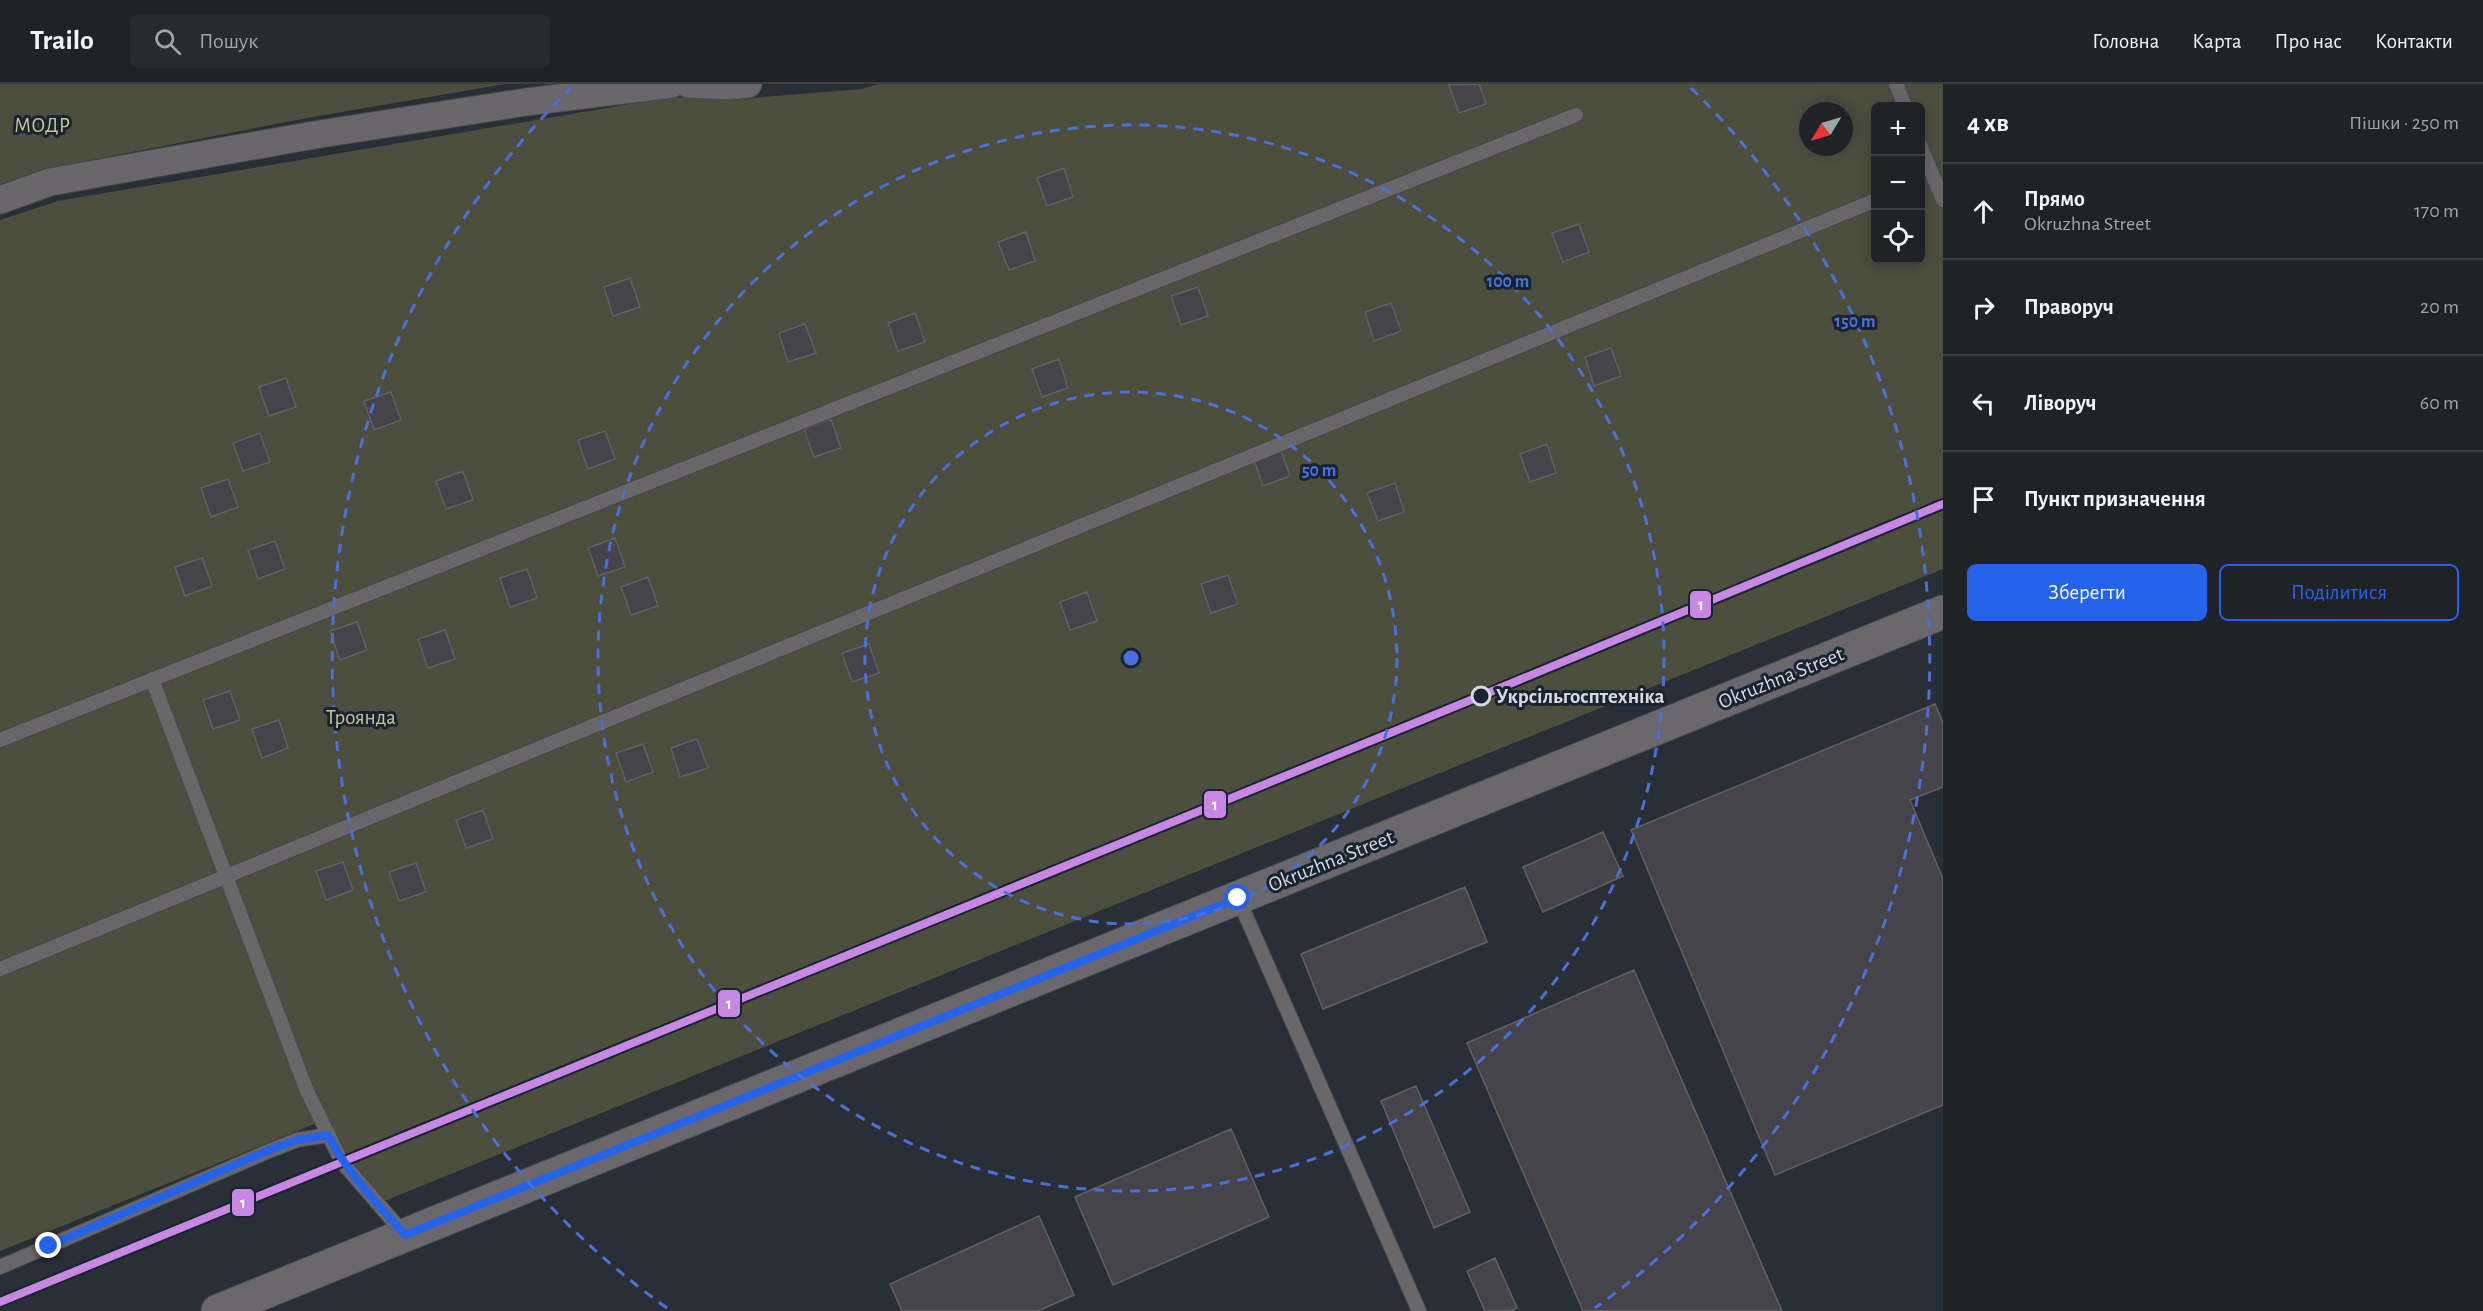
<!DOCTYPE html>
<html lang="uk">
<meta charset="utf-8">
<style>
:root{--surface:#1f2328;--page:#272b30;--text:#f1f3f6;--muted:#a1a4a8;--line:#3c4045;--accent:#2563eb}
body{margin:0;font-family:"Alegreya Sans",sans-serif;background:var(--page);color:var(--text)}
.controls{position:absolute;right:18px;top:18px;display:grid;overflow:hidden;border-radius:9px;box-shadow:0 3px 15px #0003}
.controls button{width:54px;height:54px;display:grid;place-items:center;padding:0;border:0;border-bottom:2px solid var(--line);background:var(--surface);color:var(--text);font:30px sans-serif}
.compass{position:absolute;left:1799px;top:18px;width:54px;height:54px;border-radius:50%;background:var(--surface);box-shadow:0 3px 15px #0003;rotate:232deg}
.stop{position:absolute;width:18px;height:18px;margin:-14px;border:4px solid #2563eb;border-radius:50%;background:#fff}
.stop.end{background:#2563eb;border-color:#fff;box-shadow:0 2px 6px #0008}
.list{margin:0;padding:0;list-style:none}
h2{display:flex;justify-content:space-between;align-items:center;height:78px;margin:0;padding:0 24px;font-size:26px}
h2 small{font-size:20px;font-weight:400;color:var(--muted)}
.list li{display:grid;grid-template-columns:39px 1fr auto;gap:18px;align-items:center;box-sizing:border-box;height:96px;padding:0 24px;border-top:2px solid var(--line)}
.list b{display:block;font-size:22px;white-space:nowrap}
.list p{margin:0;font-size:20px;white-space:nowrap;color:var(--muted)}
.list em{font-size:20px;font-style:normal;color:var(--muted)}
.actions{display:flex;gap:12px;padding:18px 24px}
.actions a{flex:1;padding:14px 0;border:2px solid var(--accent);border-radius:9px;text-align:center;font-size:21px;color:var(--accent)}
.actions .main{background:var(--accent);color:#fff}
.icon{flex:none;width:33px;height:33px;fill:none;stroke:currentColor;stroke-width:2;stroke-linecap:round;stroke-linejoin:round}
.map{position:relative;flex:none;width:1943px;height:1227px;overflow:hidden}
header{display:flex;align-items:center;gap:36px;box-sizing:border-box;height:84px;padding:0 30px;background:var(--surface);border-bottom:2px solid var(--line)}
header strong{font-size:28px}
nav{display:flex;gap:33px;margin-inline-start:auto;font-size:21px}
.search{width:420px;height:54px;background:var(--page);display:flex;align-items:center;gap:15px;box-sizing:border-box;padding:0 21px;border-radius:9px;color:var(--muted);font-size:22px}
main{display:flex}
aside{flex:1;background:var(--surface)}
.map>svg:first-child{display:block}
.green{fill:#4c4e3e;fill-rule:evenodd}
.building{fill:#44444a;stroke:#626167;stroke-width:1.5}
.lines{fill:none;stroke-linecap:round;stroke-linejoin:round}
.lane-casing{stroke:#454a51;stroke-width:16}
.street-casing{stroke:#454a51;stroke-width:29}
.primary-casing{stroke:#454a51;stroke-width:35}
.lane{stroke:#6a676a;stroke-width:14}
.street{stroke:#6a676a;stroke-width:27}
.primary{stroke:#6a686c;stroke-width:33}
.tram-1-casing{stroke:#192431;stroke-width:12}
.tram-1{stroke:#c787e3;stroke-width:8}
.route{stroke:#2563eb;stroke-width:8}
.ring{fill:none;stroke:#4a71db;stroke-width:3;stroke-dasharray:10 8}
.stop-dot{fill:#192431;stroke:#d2d9e3;stroke-width:3}
.labels{text-anchor:middle;dominant-baseline:central;stroke-width:6;stroke-linejoin:round;paint-order:stroke}
.park-label{font-size:21px;fill:#c4c790;stroke:#192431}
.street-label{font-size:21px;fill:#d2d9e3;stroke:#192431}
.stop-label{font-size:21px;font-weight:bold;fill:#d2d9e3;stroke:#192431;text-anchor:start}
.centre{fill:#4a71db;stroke:#192431;stroke-width:3}
.ring-label{font-size:18px;text-anchor:middle;font-weight:bold;fill:#4a71db;stroke:#192431;stroke-width:6;stroke-linejoin:round;paint-order:stroke}
.line-badge{stroke:#192431;stroke-width:2}
.badge-label{font-size:16px;text-anchor:middle;font-weight:bold;fill:#fff}
</style>
<header>
<strong>Trailo</strong>
<div class="search"><svg class="icon" aria-label="search" viewBox="0 0 24 24"><circle cx="10" cy="10" r="6"/><path d="M15 15l6 6"/></svg>Пошук</div>
<nav><a>Головна</a><a>Карта</a><a>Про нас</a><a>Контакти</a></nav>
</header>
<main>
<div class="map">
<svg width="1943" height="1227" viewBox="0 0 1943 1227">
<rect width="100%" height="100%" fill="#292f36"/>
<path class="green" d="M 0,0 L 505,0 L 307,34 L 45,85 L 0,101 Z
M 878,0 L 1943,0 L 1943,485 L 377,1120 L 322,1037 L 0,1167 L 0,136 L 58,117 L 671,13 L 726,16 L 862,5 ZM 1876,22 L 1920,22 L 1920,176 L 1876,176 ZM 1808,27 L 1844,27 L 1844,63 L 1808,63 Z"/>
<path class="building" d="M 1479,0 L 1486,20 L 1459,29 L 1449,1 Z
M 1064,84 L 1073,113 L 1047,122 L 1037,94 Z
M 1579,140 L 1589,168 L 1563,178 L 1552,149 Z
M 1026,148 L 1035,177 L 1009,186 L 998,158 Z
M 630,194 L 640,223 L 613,232 L 604,203 Z
M 1198,203 L 1208,232 L 1181,241 L 1171,212 Z
M 1391,219 L 1401,247 L 1374,257 L 1365,228 Z
M 915,229 L 925,258 L 898,267 L 888,239 Z
M 805,240 L 816,269 L 788,278 L 779,249 Z
M 1611,264 L 1621,292 L 1594,302 L 1585,273 Z
M 1059,275 L 1068,304 L 1042,313 L 1032,285 Z
M 286,294 L 296,323 L 269,332 L 259,303 Z
M 391,308 L 401,336 L 374,346 L 364,317 Z
M 831,335 L 841,364 L 814,373 L 804,345 Z
M 605,347 L 615,375 L 588,385 L 578,356 Z
M 260,349 L 270,378 L 243,387 L 233,359 Z
M 1547,360 L 1556,389 L 1530,398 L 1520,370 Z
M 1280,364 L 1290,392 L 1263,402 L 1253,373 Z
M 463,387 L 473,416 L 446,425 L 436,397 Z
M 228,395 L 238,423 L 211,433 L 201,404 Z
M 1395,399 L 1404,428 L 1378,437 L 1367,409 Z
M 615,454 L 625,483 L 598,492 L 588,464 Z
M 275,457 L 285,485 L 258,495 L 248,466 Z
M 202,474 L 212,502 L 185,512 L 175,483 Z
M 527,485 L 537,514 L 510,523 L 500,494 Z
M 1228,491 L 1238,520 L 1211,529 L 1201,500 Z
M 648,493 L 658,522 L 631,531 L 621,503 Z
M 1087,508 L 1097,537 L 1070,546 L 1060,518 Z
M 357,538 L 367,566 L 340,576 L 330,547 Z
M 445,546 L 455,575 L 428,584 L 418,555 Z
M 869,560 L 879,589 L 852,598 L 842,569 Z
M 230,607 L 240,636 L 213,645 L 203,616 Z
M 1935,620 L 1943,639 L 1943,703 L 1910,716 L 1943,795 L 1943,1021 L 1775,1091 L 1631,746 Z
M 279,636 L 288,664 L 262,674 L 252,645 Z
M 697,655 L 708,684 L 680,693 L 671,664 Z
M 643,660 L 653,688 L 626,698 L 616,669 Z
M 483,726 L 493,755 L 466,764 L 456,736 Z
M 1603,748 L 1623,792 L 1543,828 L 1523,783 Z
M 343,778 L 353,806 L 326,816 L 316,787 Z
M 416,779 L 426,808 L 399,817 L 389,788 Z
M 1465,803 L 1487,858 L 1323,925 L 1301,870 Z
M 1634,886 L 1782,1227 L 1583,1227 L 1467,959 Z
M 1416,1002 L 1470,1128 L 1434,1144 L 1381,1017 Z
M 1231,1045 L 1269,1133 L 1113,1201 L 1075,1113 Z
M 1039,1132 L 1074,1211 L 1038,1227 L 902,1227 L 890,1200 Z
M 1495,1174 L 1517,1224 L 1511,1227 L 1485,1227 L 1467,1187 Z"/>
<g class="lines">
<g class="lane-casing">
<path id="lane" d="M 1896,0 L 1905,22
M 1920,61 L 1943,116
M 152,595 L 306,1005 L 342,1078 L 405,1151
M 0,656 L 1576,31
M 1238,814 L 1419,1227
M 0,885 L 1876,116
M 0,1183 L 269,1067 L 297,1056 L 328,1051"/>
</g>
<g class="street-casing">
<path id="street" d="M 688,0 L 727,2 L 748,0
M 0,116 L 50,98 L 314,51 L 526,18 L 672,0"/>
</g>
<g class="primary-casing">
<path id="primary" d="M 218,1227 L 1943,528"/>
</g>
<use href="#lane" class="lane"/>
<use href="#street" class="street"/>
<use href="#primary" class="primary"/>
<g class="tram-1-casing">
<path id="tram-1" d="M 0,1218 L 1483,611 L 1943,420"/>
</g>
<use href="#tram-1" class="tram-1"/>
</g>
<g class="lines">
<path class="route" d="M 49,1162 L 269,1066 L 297,1056 L 328,1051 C 348,1090 376,1118 405,1151 L 1238,814"/>
</g>
<g class="ring">
<circle cx="1131" cy="574" r="266"/>
<circle cx="1131" cy="574" r="533"/>
<path d="M667 1224A799 799 0 0 1 571 4M1691 4A799 799 0 0 1 1595 1224"/>
</g>
<circle class="stop-dot" cx="1481" cy="612" r="9"/>
<g class="labels">
<g class="park-label">
<text x="42" y="41">МОДР</text>
<text x="361" y="633">Троянда</text>
</g>
<g class="street-label">
<text transform="translate(1781 594) rotate(-22)">Okruzhna Street</text>
<text transform="translate(1331 777) rotate(-22)">Okruzhna Street</text>
</g>
<g class="stop-label">
<text x="1496" y="612">Укрсільгосптехніка</text>
</g>
</g>
<circle cx="1131" cy="574" r="9" class="centre"/>
<g class="ring-label">
<text x="1508" y="203">100 m</text>
<text x="1855" y="243">150 m</text>
<text x="1319" y="392">50 m</text>
</g>
<g class="line-badge">
<rect x="1689" y="506" width="23" height="29" rx="6" fill="#c787e3"/>
<rect x="1203" y="706" width="24" height="29" rx="6" fill="#c787e3"/>
<rect x="717" y="905" width="24" height="29" rx="6" fill="#c787e3"/>
<rect x="231" y="1104" width="24" height="29" rx="6" fill="#c787e3"/>
</g>
<g class="badge-label">
<text x="1701" y="526">1</text>
<text x="1215" y="726">1</text>
<text x="729" y="925">1</text>
<text x="243" y="1124">1</text>
</g>
</svg>
<div class="controls">
<button>+</button>
<button>−</button>
<button><svg class="icon" aria-label="locate" viewBox="0 0 24 24"><circle cx="12" cy="12" r="6"/><path d="M12 2v4M12 18v4M2 12h4M18 12h4"/></svg></button>
</div>
<svg class="compass" viewBox="-18 -18 36 36"><path d="M0-13l5 13h-10z" fill="#e53935"/><path d="M0 13l5-13h-10z" fill="#a1a4a8"/></svg>
<div class="stop" style="left:1238px;top:814px"></div>
<div class="stop end" style="left:49px;top:1162px"></div>
</div>
<aside>
<h2>4 хв<small>Пішки · 250 m</small></h2>
<ul class="list">
<li><svg class="icon" aria-label="ahead" viewBox="0 0 24 24"><path d="M12 20V5M6 11l6-6 6 6"/></svg><div><b>Прямо</b><p>Okruzhna Street</p></div><em>170 m</em></li>
<li><svg class="icon" aria-label="right" viewBox="0 0 24 24"><path d="M7 20v-9h11M14 6l5 5-5 5"/></svg><div><b>Праворуч</b></div><em>20 m</em></li>
<li><svg class="icon" aria-label="left" viewBox="0 0 24 24"><path d="M17 20v-9H6M10 6l-5 5 5 5"/></svg><div><b>Ліворуч</b></div><em>60 m</em></li>
<li><svg class="icon" aria-label="arrive" viewBox="0 0 24 24"><path d="M6 21V4h12l-3 4 3 4H6"/></svg><div><b>Пункт призначення</b></div></li>
</ul>
<div class="actions"><a class="main">Зберегти</a><a>Поділитися</a></div>
</aside>
</main>
